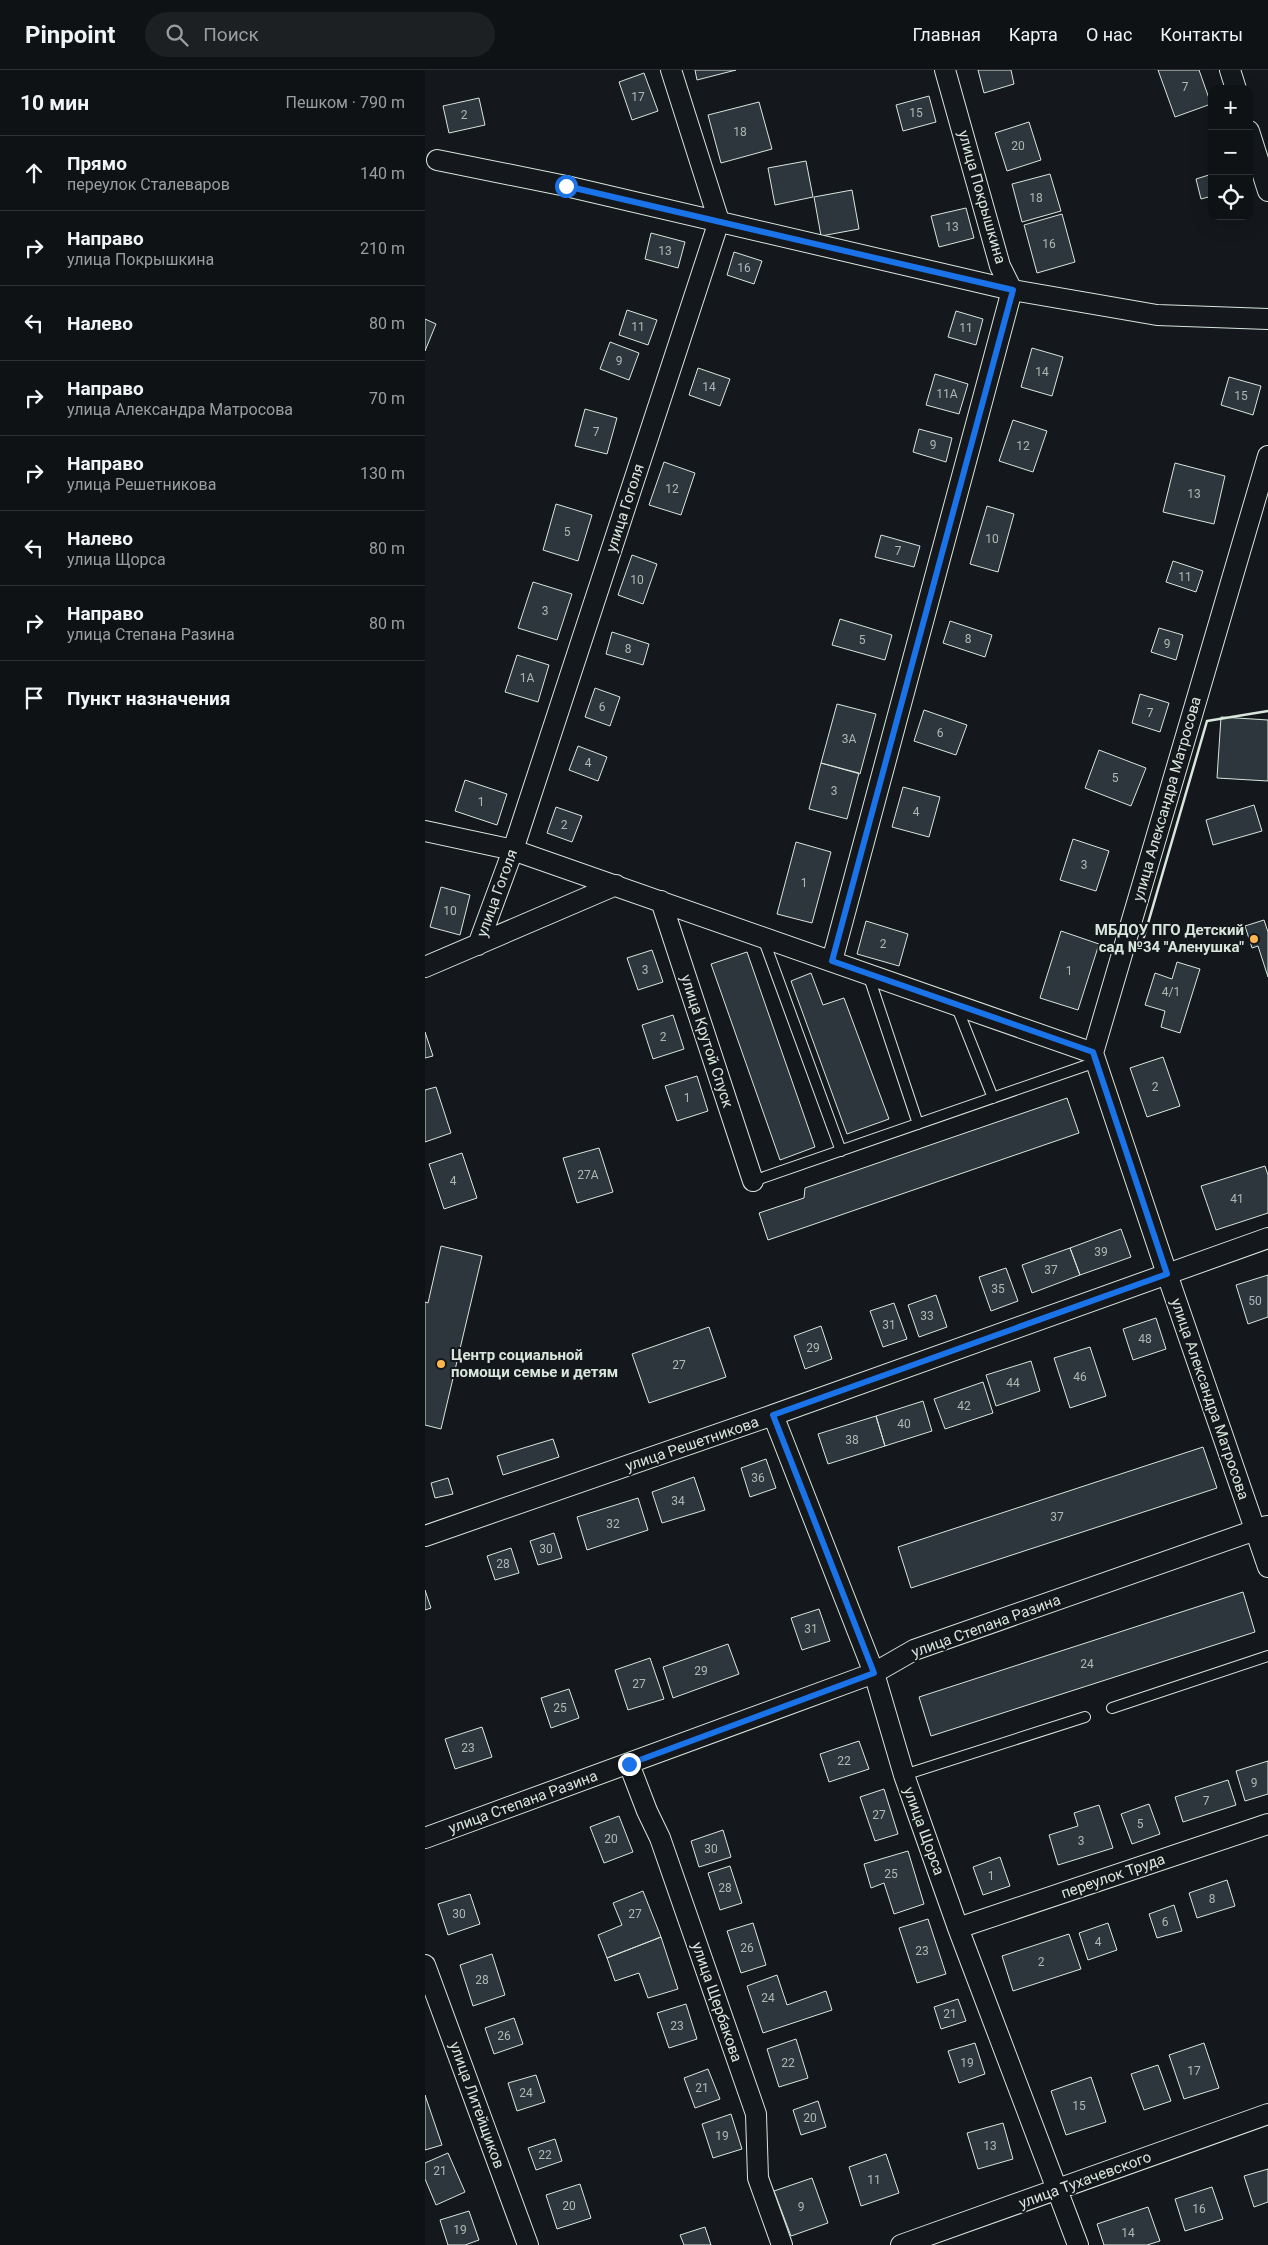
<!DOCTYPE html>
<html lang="ru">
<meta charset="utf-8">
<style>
:root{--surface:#0f1215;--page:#1d2022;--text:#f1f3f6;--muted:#9b9ea0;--line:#2f3234}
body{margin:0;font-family:Roboto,sans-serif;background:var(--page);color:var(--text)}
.controls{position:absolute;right:15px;top:15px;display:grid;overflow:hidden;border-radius:10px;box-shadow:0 5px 20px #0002}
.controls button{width:45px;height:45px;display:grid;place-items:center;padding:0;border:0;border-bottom:1px solid var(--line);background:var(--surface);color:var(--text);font:25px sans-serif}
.stop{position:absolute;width:15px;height:15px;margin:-11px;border:4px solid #1a73e8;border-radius:50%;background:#fff}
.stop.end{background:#1a73e8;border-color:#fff;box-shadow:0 1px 5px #0008}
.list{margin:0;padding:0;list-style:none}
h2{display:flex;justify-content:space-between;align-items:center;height:65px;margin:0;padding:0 20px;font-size:21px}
h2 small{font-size:16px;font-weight:400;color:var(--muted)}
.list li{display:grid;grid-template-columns:32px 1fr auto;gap:15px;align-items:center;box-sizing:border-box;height:75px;padding:0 20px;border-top:1px solid var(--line)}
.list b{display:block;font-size:19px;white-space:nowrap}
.list p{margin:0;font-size:16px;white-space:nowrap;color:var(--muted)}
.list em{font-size:16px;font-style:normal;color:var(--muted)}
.icon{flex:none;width:28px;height:28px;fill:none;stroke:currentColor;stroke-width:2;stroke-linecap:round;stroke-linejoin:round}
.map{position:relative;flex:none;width:843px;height:2175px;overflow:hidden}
header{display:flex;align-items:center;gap:30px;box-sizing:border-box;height:70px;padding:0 25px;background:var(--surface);border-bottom:1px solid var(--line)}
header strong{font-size:24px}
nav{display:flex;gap:28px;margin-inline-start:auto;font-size:18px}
.search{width:350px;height:45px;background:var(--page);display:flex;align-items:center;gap:12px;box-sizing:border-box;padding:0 18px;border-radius:28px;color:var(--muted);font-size:19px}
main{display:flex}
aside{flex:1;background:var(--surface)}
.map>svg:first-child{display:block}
.building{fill:#2c363c;stroke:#d8e6dc}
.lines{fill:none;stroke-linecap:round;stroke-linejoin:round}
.lane-casing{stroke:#d8e6dc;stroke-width:12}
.street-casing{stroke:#d8e6dc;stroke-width:22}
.lane{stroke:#14181c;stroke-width:10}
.street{stroke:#14181c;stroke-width:20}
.wall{stroke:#d8e6dc;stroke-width:2.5}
.route{stroke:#1a73e8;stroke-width:6}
.poi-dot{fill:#ffb74d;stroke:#14181c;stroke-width:2}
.labels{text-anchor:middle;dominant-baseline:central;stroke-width:4;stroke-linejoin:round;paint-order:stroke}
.number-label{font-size:12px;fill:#adbab4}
.street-label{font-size:15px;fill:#d8e6dc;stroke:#14181c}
.poi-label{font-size:15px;font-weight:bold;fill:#d8e6dc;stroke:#14181c;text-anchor:end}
</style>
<header>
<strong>Pinpoint</strong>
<div class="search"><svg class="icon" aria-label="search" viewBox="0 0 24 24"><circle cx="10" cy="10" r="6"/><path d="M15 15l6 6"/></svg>Поиск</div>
<nav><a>Главная</a><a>Карта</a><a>О нас</a><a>Контакты</a></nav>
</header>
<main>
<aside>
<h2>10 мин<small>Пешком · 790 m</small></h2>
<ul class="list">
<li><svg class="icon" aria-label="ahead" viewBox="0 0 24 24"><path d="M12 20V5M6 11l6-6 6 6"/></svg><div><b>Прямо</b><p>переулок Сталеваров</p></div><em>140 m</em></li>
<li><svg class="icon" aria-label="right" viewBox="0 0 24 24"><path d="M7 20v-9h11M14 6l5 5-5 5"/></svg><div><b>Направо</b><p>улица Покрышкина</p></div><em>210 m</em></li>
<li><svg class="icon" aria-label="left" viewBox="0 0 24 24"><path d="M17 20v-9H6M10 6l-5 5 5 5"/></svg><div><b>Налево</b></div><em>80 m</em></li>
<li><svg class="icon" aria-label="right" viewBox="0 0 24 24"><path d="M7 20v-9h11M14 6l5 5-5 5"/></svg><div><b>Направо</b><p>улица Александра Матросова</p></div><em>70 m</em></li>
<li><svg class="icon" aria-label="right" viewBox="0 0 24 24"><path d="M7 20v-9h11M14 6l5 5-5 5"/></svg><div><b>Направо</b><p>улица Решетникова</p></div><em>130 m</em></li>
<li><svg class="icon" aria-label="left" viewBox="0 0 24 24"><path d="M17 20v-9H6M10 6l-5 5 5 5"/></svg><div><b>Налево</b><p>улица Щорса</p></div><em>80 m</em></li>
<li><svg class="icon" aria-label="right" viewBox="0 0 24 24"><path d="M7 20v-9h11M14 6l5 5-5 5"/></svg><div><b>Направо</b><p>улица Степана Разина</p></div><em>80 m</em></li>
<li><svg class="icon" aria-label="arrive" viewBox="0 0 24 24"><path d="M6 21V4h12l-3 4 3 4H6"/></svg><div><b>Пункт назначения</b></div></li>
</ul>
</aside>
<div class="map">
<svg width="843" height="2175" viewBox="0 0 843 2175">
<rect width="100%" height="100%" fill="#14181c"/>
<path class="building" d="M 270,0 L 311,0 L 272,10 Z
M 553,0 L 586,0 L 589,14 L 559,23 Z
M 733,0 L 774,0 L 786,34 L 750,47 Z
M 219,3 L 233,41 L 207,50 L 194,12 Z
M 504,26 L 511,52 L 478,61 L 471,35 Z
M 54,28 L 60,55 L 24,63 L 18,36 Z
M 334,32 L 347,79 L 296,93 L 283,45 Z
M 604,52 L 616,90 L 582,101 L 570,63 Z
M 381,91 L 388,127 L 350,135 L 343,98 Z
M 625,104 L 636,141 L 597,152 L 587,114 Z
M 787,104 L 787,126 L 776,129 L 771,109 Z
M 427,120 L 434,159 L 396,166 L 389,127 Z
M 541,138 L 549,168 L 514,177 L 506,146 Z
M 637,144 L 650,192 L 612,203 L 599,155 Z
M 226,163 L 260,172 L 253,198 L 220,189 Z
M 309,182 L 337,191 L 329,214 L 302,205 Z
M 202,240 L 232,250 L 223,275 L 194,265 Z
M 531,241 L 558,249 L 551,275 L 523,267 Z
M 0,249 L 11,254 L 0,281 Z
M 185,272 L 214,283 L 204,310 L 175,299 Z
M 607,278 L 638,287 L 627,326 L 596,317 Z
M 273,298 L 305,309 L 295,336 L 264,325 Z
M 510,304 L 543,314 L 534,344 L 501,335 Z
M 804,307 L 836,316 L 828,345 L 796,335 Z
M 160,339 L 192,348 L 182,384 L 150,376 Z
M 588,350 L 622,361 L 608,402 L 574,391 Z
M 494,359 L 527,368 L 521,392 L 488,382 Z
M 239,392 L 270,403 L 256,445 L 224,435 Z
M 750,393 L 800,406 L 789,454 L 738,442 Z
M 131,434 L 167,445 L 153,491 L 118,480 Z
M 562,436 L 589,444 L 573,502 L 545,494 Z
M 456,465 L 495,476 L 489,497 L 450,487 Z
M 207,485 L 232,494 L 218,534 L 193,525 Z
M 748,491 L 778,501 L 771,522 L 741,512 Z
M 108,512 L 147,524 L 132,570 L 93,558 Z
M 415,549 L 467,565 L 460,590 L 407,575 Z
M 525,551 L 567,565 L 560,587 L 518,573 Z
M 734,558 L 758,565 L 751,590 L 726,582 Z
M 187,562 L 224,574 L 218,595 L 181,584 Z
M 92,585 L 124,595 L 113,632 L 80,622 Z
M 170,618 L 195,627 L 185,656 L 160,647 Z
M 715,624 L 744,633 L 735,662 L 707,653 Z
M 412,634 L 451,644 L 435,704 L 396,693 Z
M 499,640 L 542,655 L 531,685 L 489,671 Z
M 796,647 L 843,650 L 843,711 L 792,708 Z
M 153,676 L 182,687 L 173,711 L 144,700 Z
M 674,680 L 721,698 L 706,736 L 660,718 Z
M 396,693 L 434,703 L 422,749 L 384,739 Z
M 40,710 L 82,724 L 72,755 L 30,741 Z
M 478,717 L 515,727 L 504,767 L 467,757 Z
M 829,735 L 837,761 L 788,775 L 781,750 Z
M 131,737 L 157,746 L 147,772 L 122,763 Z
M 648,769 L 684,781 L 671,821 L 635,810 Z
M 371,772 L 406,782 L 387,853 L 352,844 Z
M 16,817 L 45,825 L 35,865 L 5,857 Z
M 839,850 L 843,862 L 843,907 L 833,876 L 827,878 L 820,856 Z
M 441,851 L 483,864 L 474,896 L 432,884 Z
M 636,861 L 674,874 L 653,940 L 615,928 Z
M 227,880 L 238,912 L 213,920 L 202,888 Z
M 322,882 L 390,1077 L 355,1090 L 286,894 Z
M 752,892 L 775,899 L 755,963 L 736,957 L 740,941 L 720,935 L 730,903 L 747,909 Z
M 386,903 L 398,935 L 419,928 L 464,1049 L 422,1064 L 366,911 Z
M 248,945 L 259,979 L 228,989 L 217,955 Z
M 0,962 L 8,986 L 0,988 Z
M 738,987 L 755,1036 L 722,1047 L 705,998 Z
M 272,1006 L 283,1041 L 252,1051 L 240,1016 Z
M 11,1017 L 26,1063 L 0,1072 L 0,1020 Z
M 642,1028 L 654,1063 L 343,1170 L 334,1143 L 379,1128 L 380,1118 Z
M 174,1078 L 188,1122 L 152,1133 L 138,1088 Z
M 37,1083 L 52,1128 L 19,1139 L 4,1094 Z
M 840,1096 L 843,1105 L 843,1143 L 791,1160 L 776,1116 Z
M 696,1159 L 706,1187 L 655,1205 L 645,1178 Z
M 16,1176 L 57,1186 L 16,1359 L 0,1355 L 0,1232 L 3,1233 Z
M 645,1178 L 655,1205 L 607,1223 L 597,1195 Z
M 581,1198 L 593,1231 L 566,1241 L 554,1207 Z
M 843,1205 L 843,1247 L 823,1254 L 811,1215 Z
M 511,1225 L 522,1257 L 494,1267 L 483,1235 Z
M 469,1233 L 482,1269 L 458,1277 L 445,1241 Z
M 731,1248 L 741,1279 L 708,1290 L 698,1259 Z
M 396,1256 L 407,1289 L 380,1299 L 369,1266 Z
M 284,1257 L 301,1307 L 224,1333 L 207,1284 Z
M 665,1277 L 681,1326 L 645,1338 L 629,1288 Z
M 606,1291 L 615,1321 L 571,1336 L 561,1305 Z
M 558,1312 L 568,1343 L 520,1359 L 509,1329 Z
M 498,1331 L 507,1361 L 460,1376 L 451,1346 Z
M 451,1346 L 460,1376 L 403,1394 L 393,1364 Z
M 128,1369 L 134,1387 L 78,1405 L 72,1386 Z
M 778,1377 L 792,1418 L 486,1518 L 473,1477 Z
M 341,1389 L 351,1418 L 325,1427 L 316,1398 Z
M 269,1407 L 280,1440 L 237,1453 L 227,1422 Z
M 23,1408 L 28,1424 L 10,1428 L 6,1413 Z
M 213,1428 L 223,1460 L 162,1480 L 152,1447 Z
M 129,1463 L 137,1488 L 113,1495 L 105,1471 Z
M 86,1478 L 94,1503 L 70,1510 L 62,1486 Z
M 0,1520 L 6,1538 L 0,1540 Z
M 818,1522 L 830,1562 L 506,1666 L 494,1627 Z
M 394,1539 L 405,1571 L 377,1580 L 366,1548 Z
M 303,1574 L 314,1604 L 248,1628 L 238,1597 Z
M 225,1588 L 239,1629 L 203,1640 L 190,1600 Z
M 144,1619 L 154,1648 L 126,1658 L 116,1628 Z
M 57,1657 L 67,1687 L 30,1699 L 20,1669 Z
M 434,1671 L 444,1699 L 404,1712 L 395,1684 Z
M 843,1691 L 843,1724 L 820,1731 L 811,1701 Z
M 803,1710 L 811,1735 L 758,1752 L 750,1727 Z
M 459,1719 L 473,1764 L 450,1771 L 435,1727 Z
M 724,1734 L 735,1764 L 707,1774 L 696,1744 Z
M 674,1735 L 688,1778 L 633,1795 L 624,1765 L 653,1756 L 649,1743 Z
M 194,1746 L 208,1782 L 179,1793 L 165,1757 Z
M 298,1760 L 306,1787 L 274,1797 L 266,1771 Z
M 483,1781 L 499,1834 L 469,1844 L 459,1813 L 446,1818 L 439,1794 Z
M 575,1787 L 585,1816 L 558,1825 L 548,1797 Z
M 305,1796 L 317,1833 L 295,1840 L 283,1803 Z
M 802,1810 L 810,1836 L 772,1848 L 764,1823 Z
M 218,1821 L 236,1867 L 182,1888 L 173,1865 L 197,1855 L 188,1833 Z
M 45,1824 L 55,1854 L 23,1865 L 13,1834 Z
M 749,1835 L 757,1861 L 732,1868 L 724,1844 Z
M 503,1849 L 521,1904 L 492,1913 L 474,1858 Z
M 328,1853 L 341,1895 L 316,1903 L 302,1861 Z
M 683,1853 L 692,1880 L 663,1890 L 654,1863 Z
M 644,1864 L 656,1899 L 588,1921 L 577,1886 Z
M 236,1867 L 253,1919 L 223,1928 L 214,1903 L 190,1911 L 182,1888 Z
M 67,1884 L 80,1925 L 48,1936 L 35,1895 Z
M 352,1905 L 362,1935 L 401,1921 L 407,1940 L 338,1963 L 322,1916 Z
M 533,1929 L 541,1951 L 516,1959 L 509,1937 Z
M 261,1934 L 272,1969 L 244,1978 L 232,1943 Z
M 89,1948 L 98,1974 L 69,1984 L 60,1958 Z
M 371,1969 L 383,2008 L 354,2017 L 342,1979 Z
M 550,1973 L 560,2004 L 534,2013 L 523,1981 Z
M 779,1973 L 794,2018 L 759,2029 L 744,1985 Z
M 733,1995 L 746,2031 L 719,2040 L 706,2004 Z
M 283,1999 L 295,2029 L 270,2038 L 259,2008 Z
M 111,2005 L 120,2032 L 92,2041 L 83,2013 Z
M 666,2007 L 681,2052 L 641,2065 L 626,2021 Z
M 0,2025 L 17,2075 L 0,2080 Z
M 393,2031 L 401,2057 L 376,2065 L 368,2040 Z
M 306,2044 L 317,2079 L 288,2088 L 277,2054 Z
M 578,2053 L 588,2089 L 553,2099 L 542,2063 Z
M 130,2069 L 137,2091 L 111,2100 L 103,2078 Z
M 23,2083 L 40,2122 L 11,2135 L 0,2109 L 0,2093 Z
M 461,2084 L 474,2123 L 436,2136 L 424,2097 Z
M 843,2099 L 843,2132 L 829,2137 L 819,2106 Z
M 387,2108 L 403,2153 L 366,2166 L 349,2121 Z
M 155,2114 L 166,2148 L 132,2159 L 121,2125 Z
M 787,2117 L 798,2149 L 760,2161 L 750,2129 Z
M 723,2137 L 735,2171 L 722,2175 L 679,2175 L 672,2154 Z
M 44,2141 L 54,2170 L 40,2175 L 23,2175 L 15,2150 Z
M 280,2157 L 286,2175 L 259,2175 L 255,2165 Z"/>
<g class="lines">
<g class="lane-casing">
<path id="lane" d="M 338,868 L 416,1081
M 443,904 L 493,1054
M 531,935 L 568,1028
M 328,1111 L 671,992
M 687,1638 L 843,1586
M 479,1705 L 660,1647"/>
</g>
<g class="street-casing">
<path id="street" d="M 805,0 L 811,19
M 824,61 L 843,121
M 12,90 L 141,116 L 587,220 L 732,245 L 843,249
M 843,386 L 668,983 L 742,1204 L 843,1497
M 0,761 L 88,780 L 668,983
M 236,831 L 328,1111
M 53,875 L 88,780 L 294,151 L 246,0
M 407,891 L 587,220 L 575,196 L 520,0
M 0,897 L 191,815
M 348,1345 L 449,1603 L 479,1705 L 533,1858 L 653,2175
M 0,1466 L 348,1345 L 843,1168
M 204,1694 L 222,1741 L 235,1768 L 331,2044 L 333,2108 L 357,2175
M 0,1768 L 449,1603 L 489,1580 L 842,1456
M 533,1858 L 843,1754
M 0,1895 L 103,2175
M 476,2175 L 843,2044"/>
</g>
<use href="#lane" class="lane"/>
<use href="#street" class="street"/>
<path class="wall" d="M 719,867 L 782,651 L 843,641"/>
</g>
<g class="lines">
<path class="route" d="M 141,116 L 588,220 L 407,891 L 668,982 L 742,1204 L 348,1345 L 449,1603 L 204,1694"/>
</g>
<g class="poi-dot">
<circle cx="829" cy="869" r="5"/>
<circle cx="16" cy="1294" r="5"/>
</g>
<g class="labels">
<g class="number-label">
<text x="760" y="17">7</text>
<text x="213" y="27">17</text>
<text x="491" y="43">15</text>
<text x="39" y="45">2</text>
<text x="315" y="62">18</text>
<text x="593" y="76">20</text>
<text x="611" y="128">18</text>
<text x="527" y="157">13</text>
<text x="624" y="174">16</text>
<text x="240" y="181">13</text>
<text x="319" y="198">16</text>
<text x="213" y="257">11</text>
<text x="541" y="258">11</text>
<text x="194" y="291">9</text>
<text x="617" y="302">14</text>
<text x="284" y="317">14</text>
<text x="522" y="324">11А</text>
<text x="816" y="326">15</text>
<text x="171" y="362">7</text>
<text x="508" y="375">9</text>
<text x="598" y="376">12</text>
<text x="247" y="419">12</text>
<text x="769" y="424">13</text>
<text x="142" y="462">5</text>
<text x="567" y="469">10</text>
<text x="473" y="481">7</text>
<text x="760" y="507">11</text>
<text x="212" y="510">10</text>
<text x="120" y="541">3</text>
<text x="543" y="569">8</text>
<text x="437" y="570">5</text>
<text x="742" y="574">9</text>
<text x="203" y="579">8</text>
<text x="102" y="608">1А</text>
<text x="177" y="637">6</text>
<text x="725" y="643">7</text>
<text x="515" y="663">6</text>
<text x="424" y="669">3А</text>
<text x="163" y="693">4</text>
<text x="690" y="708">5</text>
<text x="409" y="721">3</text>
<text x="56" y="732">1</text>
<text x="491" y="742">4</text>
<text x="139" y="755">2</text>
<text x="659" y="795">3</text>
<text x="379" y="813">1</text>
<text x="25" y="841">10</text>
<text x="458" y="874">2</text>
<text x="220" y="900">3</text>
<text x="644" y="901">1</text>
<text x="746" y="922">4/1</text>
<text x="238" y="967">2</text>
<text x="730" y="1017">2</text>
<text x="262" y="1028">1</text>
<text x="163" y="1105">27А</text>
<text x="28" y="1111">4</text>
<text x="812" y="1129">41</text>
<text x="676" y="1182">39</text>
<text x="626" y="1200">37</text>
<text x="573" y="1219">35</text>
<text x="830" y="1231">50</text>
<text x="502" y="1246">33</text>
<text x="464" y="1255">31</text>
<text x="720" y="1269">48</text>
<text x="388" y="1278">29</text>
<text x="254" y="1295">27</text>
<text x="655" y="1307">46</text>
<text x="588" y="1313">44</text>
<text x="539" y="1336">42</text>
<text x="479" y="1354">40</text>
<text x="427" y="1370">38</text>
<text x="333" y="1408">36</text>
<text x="253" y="1431">34</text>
<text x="632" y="1447">37</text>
<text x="188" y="1454">32</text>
<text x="121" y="1479">30</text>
<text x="78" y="1494">28</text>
<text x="386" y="1559">31</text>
<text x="662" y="1594">24</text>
<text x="276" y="1601">29</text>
<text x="214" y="1614">27</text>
<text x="135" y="1638">25</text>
<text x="43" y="1678">23</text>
<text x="419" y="1691">22</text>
<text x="829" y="1713">9</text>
<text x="781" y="1731">7</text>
<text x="454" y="1745">27</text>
<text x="715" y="1754">5</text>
<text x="186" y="1769">20</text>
<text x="656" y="1771">3</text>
<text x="286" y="1779">30</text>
<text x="466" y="1804">25</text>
<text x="566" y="1806">1</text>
<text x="300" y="1818">28</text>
<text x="787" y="1829">8</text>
<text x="34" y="1844">30</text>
<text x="210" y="1844">27</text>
<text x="740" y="1852">6</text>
<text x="673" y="1872">4</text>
<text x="322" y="1878">26</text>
<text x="497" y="1881">23</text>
<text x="616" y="1892">2</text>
<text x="57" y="1910">28</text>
<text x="343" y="1928">24</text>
<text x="525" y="1944">21</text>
<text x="252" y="1956">23</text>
<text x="79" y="1966">26</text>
<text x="363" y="1993">22</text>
<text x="542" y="1993">19</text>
<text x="769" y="2001">17</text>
<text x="277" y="2018">21</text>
<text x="101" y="2023">24</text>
<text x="654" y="2036">15</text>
<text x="385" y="2048">20</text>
<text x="297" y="2066">19</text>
<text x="565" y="2076">13</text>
<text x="120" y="2085">22</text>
<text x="15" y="2101">21</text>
<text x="449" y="2110">11</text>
<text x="144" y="2136">20</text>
<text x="376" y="2137">9</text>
<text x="774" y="2139">16</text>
<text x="35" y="2160">19</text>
<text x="703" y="2163">14</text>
</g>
<g class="street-label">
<text transform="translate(557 127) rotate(74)">улица Покрышкина</text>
<text transform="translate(200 438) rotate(-72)">улица Гоголя</text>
<text transform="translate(742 729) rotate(-74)">улица Александра Матросова</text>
<text transform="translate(72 823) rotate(-70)">улица Гоголя</text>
<text transform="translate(282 971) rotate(72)">улица Крутой Спуск</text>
<text transform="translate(785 1329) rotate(71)">улица Александра Матросова</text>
<text transform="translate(267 1374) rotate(-19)">улица Решетникова</text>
<text transform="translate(561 1556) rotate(-20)">улица Степана Разина</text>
<text transform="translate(98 1732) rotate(-20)">улица Степана Разина</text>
<text transform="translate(499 1761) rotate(70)">улица Щорса</text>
<text transform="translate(688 1806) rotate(-19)">переулок Труда</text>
<text transform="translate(292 1932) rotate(71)">улица Щербакова</text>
<text transform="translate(52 2035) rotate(70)">улица Литейщиков</text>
<text transform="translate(660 2110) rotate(-20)">улица Тухачевского</text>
</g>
<g class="poi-label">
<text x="819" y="860">МБДОУ ПГО Детский<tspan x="819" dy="17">сад №34 "Аленушка"</tspan></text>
<text x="26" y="1285" text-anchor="start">Центр социальной<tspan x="26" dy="17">помощи семье и детям</tspan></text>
</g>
</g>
</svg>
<div class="controls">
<button>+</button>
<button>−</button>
<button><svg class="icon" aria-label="locate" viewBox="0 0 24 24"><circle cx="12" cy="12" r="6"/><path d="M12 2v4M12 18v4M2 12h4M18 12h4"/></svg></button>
</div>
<div class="stop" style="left:141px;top:116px"></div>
<div class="stop end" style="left:204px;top:1694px"></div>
</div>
</main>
